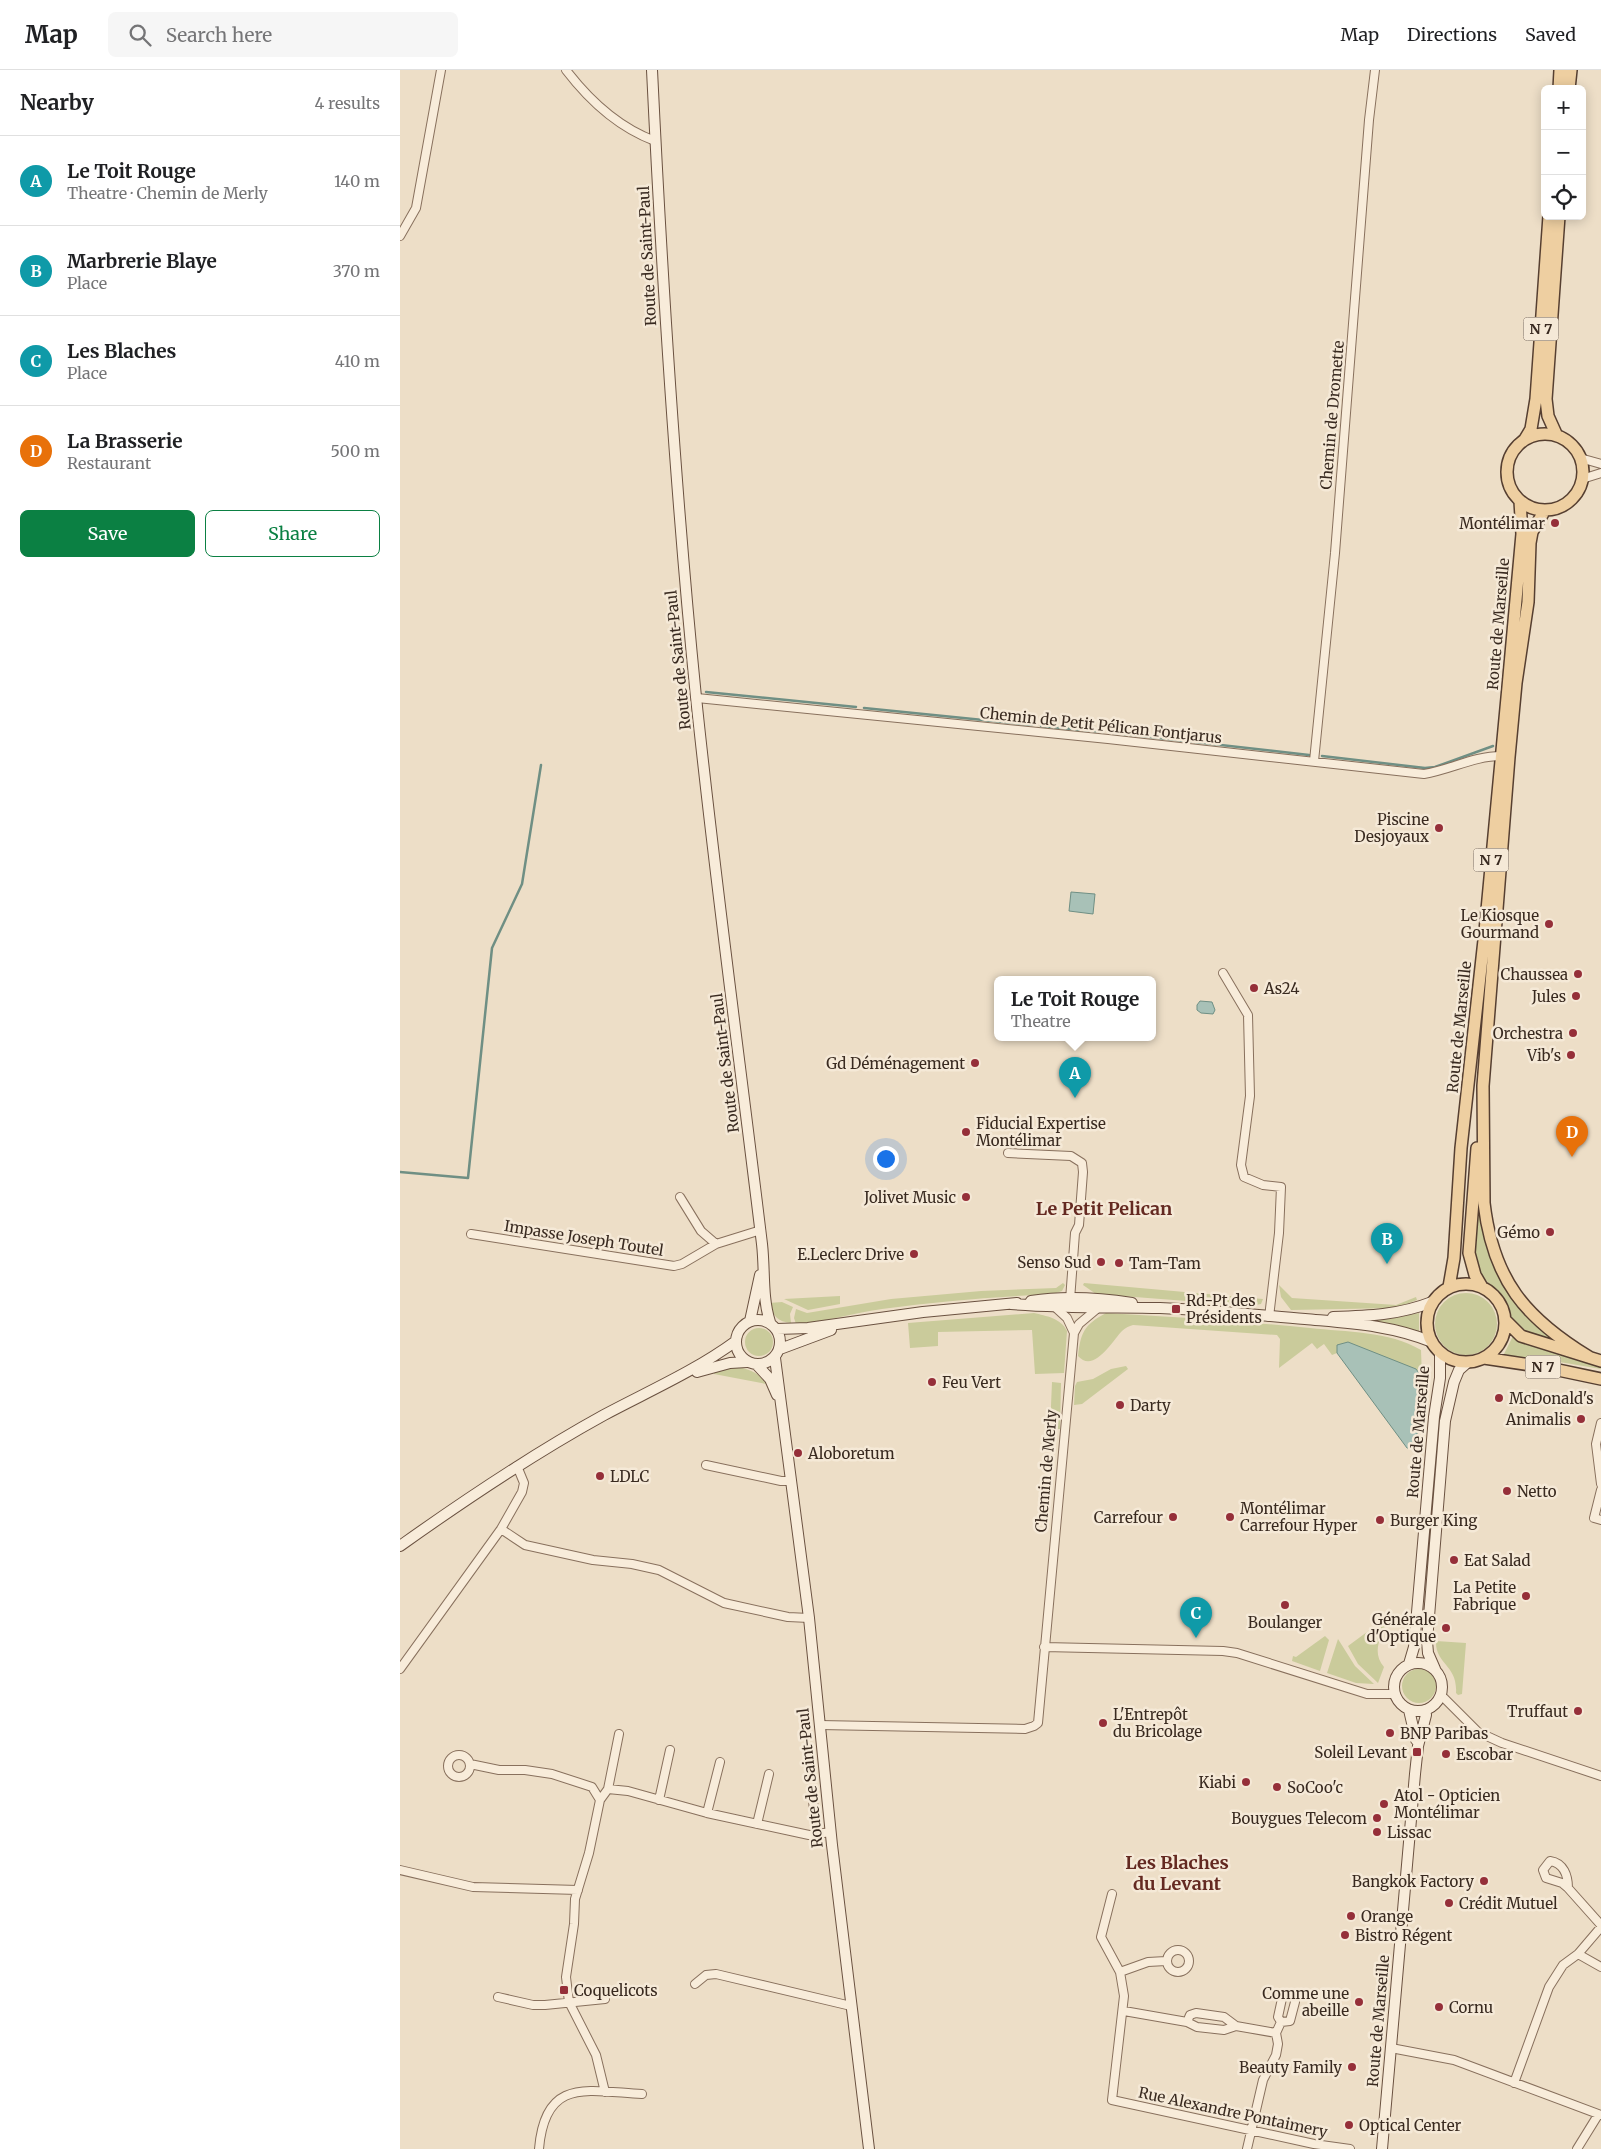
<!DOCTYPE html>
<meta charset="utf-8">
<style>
:root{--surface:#fff;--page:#f6f6f6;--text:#202124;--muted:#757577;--line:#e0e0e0;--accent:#0b8043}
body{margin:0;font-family:Merriweather,serif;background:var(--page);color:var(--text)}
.controls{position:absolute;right:15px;top:15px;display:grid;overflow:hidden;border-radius:8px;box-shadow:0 2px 12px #0003}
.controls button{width:45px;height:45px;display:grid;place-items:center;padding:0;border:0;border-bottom:1px solid var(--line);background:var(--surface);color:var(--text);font:25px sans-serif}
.you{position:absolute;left:485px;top:1088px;width:18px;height:18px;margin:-12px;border:4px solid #fff;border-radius:50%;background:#1a73e8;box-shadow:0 0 0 8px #1a73e833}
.badge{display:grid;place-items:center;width:32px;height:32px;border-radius:50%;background:var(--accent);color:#fff;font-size:16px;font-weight:700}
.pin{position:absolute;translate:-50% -41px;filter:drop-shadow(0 1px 2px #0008)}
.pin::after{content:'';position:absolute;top:26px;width:18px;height:15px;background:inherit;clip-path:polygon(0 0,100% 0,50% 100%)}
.popup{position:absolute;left:594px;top:906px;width:162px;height:65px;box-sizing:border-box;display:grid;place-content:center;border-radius:8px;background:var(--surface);filter:drop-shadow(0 1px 4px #0005);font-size:16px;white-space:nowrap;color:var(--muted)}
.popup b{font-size:19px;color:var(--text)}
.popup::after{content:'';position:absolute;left:50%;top:100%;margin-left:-10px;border:10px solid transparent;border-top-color:var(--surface)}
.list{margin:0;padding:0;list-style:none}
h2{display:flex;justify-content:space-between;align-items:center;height:65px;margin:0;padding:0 20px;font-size:21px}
h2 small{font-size:16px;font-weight:400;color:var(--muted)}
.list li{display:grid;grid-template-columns:32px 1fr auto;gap:15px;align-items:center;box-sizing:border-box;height:90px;padding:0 20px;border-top:1px solid var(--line)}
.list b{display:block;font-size:19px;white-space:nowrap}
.list p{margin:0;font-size:16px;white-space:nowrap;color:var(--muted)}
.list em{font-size:16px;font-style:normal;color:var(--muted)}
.actions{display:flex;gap:10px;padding:15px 20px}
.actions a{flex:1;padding:11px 0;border:1px solid var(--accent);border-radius:8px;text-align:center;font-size:18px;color:var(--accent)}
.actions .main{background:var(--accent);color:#fff}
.icon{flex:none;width:28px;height:28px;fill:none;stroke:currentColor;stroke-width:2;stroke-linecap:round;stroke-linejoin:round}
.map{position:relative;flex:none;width:1201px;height:2079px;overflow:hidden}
header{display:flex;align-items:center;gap:30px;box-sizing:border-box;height:70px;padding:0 25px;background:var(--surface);border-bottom:1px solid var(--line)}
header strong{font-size:24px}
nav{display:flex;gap:28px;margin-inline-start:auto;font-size:18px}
.search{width:350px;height:45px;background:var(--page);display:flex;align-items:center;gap:12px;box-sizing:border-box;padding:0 18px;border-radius:8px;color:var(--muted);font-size:19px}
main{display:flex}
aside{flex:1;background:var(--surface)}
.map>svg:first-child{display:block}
.green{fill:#cacb9b}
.water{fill:#a8c1b7;stroke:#6f8f84}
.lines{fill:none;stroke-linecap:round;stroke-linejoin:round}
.stream{stroke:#6f8f84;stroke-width:2.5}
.street-casing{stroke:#88705d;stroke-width:10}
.secondary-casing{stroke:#6a5140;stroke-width:12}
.primary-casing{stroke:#563f31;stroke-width:14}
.street{stroke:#f8ecda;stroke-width:8}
.secondary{stroke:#f8ecda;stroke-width:10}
.primary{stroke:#eecfa1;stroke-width:11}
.poi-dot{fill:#952f39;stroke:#f5e9d7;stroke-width:2}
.labels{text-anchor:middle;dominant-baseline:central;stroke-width:5;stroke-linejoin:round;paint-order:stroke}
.shield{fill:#f5e9d7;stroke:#716357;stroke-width:1}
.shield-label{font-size:14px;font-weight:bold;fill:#392a20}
.street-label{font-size:15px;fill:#392a20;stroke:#f5e9d7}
.poi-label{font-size:15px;fill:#392a20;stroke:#f5e9d7;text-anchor:start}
.quarter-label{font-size:18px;font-weight:bold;fill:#642921;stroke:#f5e9d7}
</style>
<header>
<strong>Map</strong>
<div class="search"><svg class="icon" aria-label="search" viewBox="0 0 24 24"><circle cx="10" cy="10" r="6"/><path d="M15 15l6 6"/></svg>Search here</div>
<nav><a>Map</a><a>Directions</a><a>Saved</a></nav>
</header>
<main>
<aside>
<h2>Nearby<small>4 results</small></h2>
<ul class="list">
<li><span class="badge" style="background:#0f9aa8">A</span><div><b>Le Toit Rouge</b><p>Theatre · Chemin de Merly</p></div><em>140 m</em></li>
<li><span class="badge" style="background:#0f9aa8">B</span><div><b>Marbrerie Blaye</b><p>Place</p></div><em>370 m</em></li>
<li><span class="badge" style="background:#0f9aa8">C</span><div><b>Les Blaches</b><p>Place</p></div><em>410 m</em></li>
<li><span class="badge" style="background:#e8710a">D</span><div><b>La Brasserie</b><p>Restaurant</p></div><em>500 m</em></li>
</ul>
<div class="actions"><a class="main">Save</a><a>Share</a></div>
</aside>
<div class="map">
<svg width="1201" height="2079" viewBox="0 0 1201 2079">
<rect width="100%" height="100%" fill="#eddec7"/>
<path class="green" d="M 1079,1094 L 1080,1134 L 1116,1232 L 1130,1250 L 1163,1278 L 1138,1270 L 1113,1254 L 1107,1236 L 1102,1225 L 1082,1207 L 1073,1179 Z
M 663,1213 L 665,1215 L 662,1221 L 653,1224 C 596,1227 539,1231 482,1239 C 453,1243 425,1252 396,1254 L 394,1248 L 396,1239 L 407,1243 L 491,1229 L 581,1221 L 656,1218 Z
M 684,1213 L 863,1229 L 861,1234 L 851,1236 L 696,1224 L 683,1215 Z
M 879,1215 L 892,1228 L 996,1235 L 1016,1227 L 1017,1230 L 996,1238 L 891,1240 L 881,1227 Z
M1035 1254a31 31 0 1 1 62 0a31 31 0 1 1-62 0Z
M 440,1226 L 440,1234 L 408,1240 L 384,1229 Z
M 382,1232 L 393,1237 L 390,1244 L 391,1253 C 378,1252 372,1245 369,1233 Z
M 634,1243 C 646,1246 661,1248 667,1261 L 664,1303 L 635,1304 L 632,1260 L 538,1262 L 538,1276 L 510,1278 L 508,1253 Z
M 706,1243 C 774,1247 842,1251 910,1258 C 946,1262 989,1261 1021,1280 L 1022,1307 L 1016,1299 L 937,1275 L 937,1283 L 932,1285 L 924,1274 L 917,1279 L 912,1273 L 879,1298 L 880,1269 L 877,1265 L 733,1255 C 729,1256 725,1258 722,1261 C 713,1270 694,1304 678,1286 C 681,1262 684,1255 706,1243 Z
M 1019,1243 L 1019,1262 L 1007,1258 L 962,1250 L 989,1249 Z
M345 1272a14 14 0 1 1 28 0a14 14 0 1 1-28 0Z
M 1113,1266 L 1126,1274 L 1201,1297 L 1201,1299 L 1142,1289 L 1126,1290 L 1103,1286 Z
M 335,1296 C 348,1299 359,1302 366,1314 L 314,1304 L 315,1299 Z
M 726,1296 L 728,1299 L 682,1334 L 674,1335 L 675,1316 L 677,1312 L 693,1309 L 711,1299 Z
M 652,1312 L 661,1313 L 660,1359 L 650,1359 Z
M 986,1548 L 988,1550 C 981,1566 971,1582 984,1597 L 978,1613 L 958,1594 L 948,1576 Z
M 925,1566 L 929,1570 L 920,1601 L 892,1591 L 893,1586 L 896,1587 Z
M 938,1569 L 955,1596 L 974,1614 L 956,1613 L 927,1603 Z
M 1036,1571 L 1066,1573 L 1062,1624 L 1058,1625 L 1056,1623 C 1058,1595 1035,1594 1036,1571 Z
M1002 1616a17 17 0 1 1 34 0a17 17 0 1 1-34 0Z"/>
<path class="water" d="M 671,822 L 695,824 L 693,844 L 669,841 Z
M 800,931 L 812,932 L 815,940 L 813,944 L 801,943 L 797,940 L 797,935 Z
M 948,1272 L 1016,1299 L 1022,1307 L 1016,1375 L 1013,1378 L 1007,1378 L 937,1283 L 937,1275 Z"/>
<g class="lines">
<path class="stream" d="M 306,622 L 456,637
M 464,638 L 632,655
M 641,656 L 703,662
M 714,663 L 909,685
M 922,686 L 1025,698 L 1035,697 L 1093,676
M 0,1102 L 68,1108 L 92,878 L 122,814 L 141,695"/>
<g class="street-casing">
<path id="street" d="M 166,0 C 189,30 220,58 255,71
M 0,166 L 16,138 L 41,0
M 1180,388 L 1201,394
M 1182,409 L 1201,403
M 297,628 L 708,669 L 1024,704 C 1050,700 1074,686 1101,686
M 914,691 L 935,483 L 969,50 L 975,0
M 823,903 L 848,945 L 850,1026 L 841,1095 L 844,1107 L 863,1115 L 881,1117 L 879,1163 L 869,1247
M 608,1083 L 671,1086 L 682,1093 L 683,1102 L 679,1155 L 675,1163 L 670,1230
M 280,1127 L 301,1161 L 316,1174
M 71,1164 L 274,1196 L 282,1194 L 316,1174 L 361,1160
M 655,1237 L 667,1248 L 674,1263
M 1201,1353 L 1196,1374 L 1201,1414
M 306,1395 L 381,1411 L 390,1411
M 1201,1420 L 1194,1448 L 1201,1450
M 101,1459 L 125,1475 L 193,1490 L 232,1494 L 259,1500 L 324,1533 L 388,1547 L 409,1548
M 644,1577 L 823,1581 L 837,1583 L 967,1624 L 994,1624
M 0,1599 L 101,1459 L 122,1422 L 124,1413 L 117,1396
M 1041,1625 L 1078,1662 L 1102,1673 L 1201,1706
M 420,1655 L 625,1659 L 634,1656 L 638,1653 L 674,1263 L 679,1254 L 698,1238
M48 1696a11 11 0 1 1 22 0a11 11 0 1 1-22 0Z
M 70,1694 L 99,1700 L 125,1700 L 152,1704 L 192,1717 L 200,1730
M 208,1719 L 219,1664
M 412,1719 L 416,1764
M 259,1730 L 270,1680
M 307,1743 L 320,1692
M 357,1754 L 369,1704
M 0,1800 L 73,1817 L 178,1820
M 1168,1818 C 1168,1806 1164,1793 1150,1791 L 1143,1800 L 1146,1808 L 1162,1813 L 1168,1818 L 1201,1855
M 712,1824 L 701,1867 L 720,1902 L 724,1926 L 712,2030 L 914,2074 L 950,2079
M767 1891a11 11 0 1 1 22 0a11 11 0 1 1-22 0Z
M 1178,1884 L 1201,1897
M 720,1902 L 748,1892 L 766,1891
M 295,1914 L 306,1905 L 316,1904 L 451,1936
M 889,1923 L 894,1925 L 895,1932 L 890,1951 L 881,1952 L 878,1947 L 883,1924 Z
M 98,1927 L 133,1935 L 145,1935 L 205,1929
M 724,1941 L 787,1952 L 797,1957 L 824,1960 L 836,1956
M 787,1952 L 790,1945 L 796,1943 L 824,1947 L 836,1956 L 876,1963
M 991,1978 L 1054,1990 L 1201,2045
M 1114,2013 L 1149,1917 L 1163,1895 L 1178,1884 L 1201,1857
M 205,2022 L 196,1985 L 169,1932 L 166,1907 L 174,1854 L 175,1829 L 189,1783 L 200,1730 L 208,1719 L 228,1721 L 307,1743 L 409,1765 L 431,1762
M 139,2079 C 145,2007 187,2021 242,2024
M 847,2079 L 863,2010 L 876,1985 L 878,1974 L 876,1963 L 881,1952
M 1177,2079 L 1198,2045"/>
</g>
<g class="secondary-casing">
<path id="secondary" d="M 252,0 C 262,209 275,418 296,627 C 315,810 340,992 362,1174 C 365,1200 362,1227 370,1252
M 631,1231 C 663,1226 700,1228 732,1233
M 611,1234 C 661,1238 710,1237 760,1238 C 808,1240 857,1245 905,1249 C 948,1253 991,1255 1032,1272
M 933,1247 C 968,1246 999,1245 1032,1232
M336 1272a22 22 0 1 1 44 0a22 22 0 1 1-44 0Z
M 350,1251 L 360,1205
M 377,1259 L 408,1258 L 523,1242 L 617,1233
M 380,1279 L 431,1260
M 375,1288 L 409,1548 L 432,1775 L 469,2079
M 357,1295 L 370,1309 L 377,1325
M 297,1302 L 330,1293 L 347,1292
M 0,1476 C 66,1429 133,1384 204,1345 C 249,1321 295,1301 336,1271
M994 1617a24 24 0 1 1 48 0a24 24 0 1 1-48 0Z
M 1009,1594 L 1014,1577 L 1034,1347 L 1040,1308 L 1040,1282
M 1035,1599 L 1028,1583 L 1027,1571 L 1045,1351 L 1054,1312 L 1059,1300 L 1068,1292
M 1009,1640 L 1016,1670
M 982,2079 L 1015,1704 L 1018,1676 L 1026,1645 L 1025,1640"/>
</g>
<g class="primary-casing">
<path id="primary" d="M 1159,19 L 1160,0
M 1169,19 L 1171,0
M1107 402a38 38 0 1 1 76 0a38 38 0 1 1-76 0Z
M 1157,366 L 1148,346 L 1146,329 L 1159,146
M 1125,369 L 1131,359 L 1136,329 L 1149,146
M 1145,440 L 1132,462 L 1130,473 L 1128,532 L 1116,613 L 1109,687 L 1083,1016 L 1084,1133 C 1093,1210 1125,1248 1189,1287
M 1077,1078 L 1069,1183 L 1075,1205 L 1082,1217
M1027 1253a39 39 0 1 1 78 0a39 39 0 1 1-78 0Z
M 1049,1217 L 1054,1188 L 1061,1078 L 1085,861 L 1108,617 L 1122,464 L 1120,431
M 1105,1250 L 1121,1266 L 1201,1291
M 1084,1288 L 1144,1297 L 1201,1309"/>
</g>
<use href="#street" class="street"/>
<use href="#secondary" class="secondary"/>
<use href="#primary" class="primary"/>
</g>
<g class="poi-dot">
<circle cx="1155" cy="453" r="5"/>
<circle cx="1039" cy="758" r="5"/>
<circle cx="1149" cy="854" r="5"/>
<circle cx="1178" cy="904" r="5"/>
<circle cx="854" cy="918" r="5"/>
<circle cx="1176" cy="926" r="5"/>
<circle cx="1173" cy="963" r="5"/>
<circle cx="1171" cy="985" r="5"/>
<circle cx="575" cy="993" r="5"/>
<circle cx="566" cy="1062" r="5"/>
<circle cx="566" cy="1127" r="5"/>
<circle cx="1150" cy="1162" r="5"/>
<circle cx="514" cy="1184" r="5"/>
<circle cx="701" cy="1192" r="5"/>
<circle cx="719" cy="1193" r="5"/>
<rect x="771" y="1234" width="10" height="10" rx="2.5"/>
<circle cx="532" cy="1312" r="5"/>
<circle cx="1099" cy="1328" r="5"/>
<circle cx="720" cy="1335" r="5"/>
<circle cx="1181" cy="1349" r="5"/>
<circle cx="398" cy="1383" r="5"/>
<circle cx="200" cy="1406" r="5"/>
<circle cx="1107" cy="1421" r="5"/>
<circle cx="773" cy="1447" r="5"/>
<circle cx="830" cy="1447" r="5"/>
<circle cx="980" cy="1450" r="5"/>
<circle cx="1054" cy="1490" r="5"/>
<circle cx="1126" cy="1526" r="5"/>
<circle cx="885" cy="1535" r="5"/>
<circle cx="1046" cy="1558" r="5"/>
<circle cx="1178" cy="1641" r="5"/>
<circle cx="703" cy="1653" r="5"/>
<circle cx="990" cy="1663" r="5"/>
<rect x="1012" y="1677" width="10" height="10" rx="2.5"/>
<circle cx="1046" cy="1684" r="5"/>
<circle cx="846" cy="1712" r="5"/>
<circle cx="877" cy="1717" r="5"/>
<circle cx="984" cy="1734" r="5"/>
<circle cx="977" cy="1748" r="5"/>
<circle cx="977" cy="1762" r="5"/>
<circle cx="1084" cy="1811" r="5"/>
<circle cx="1049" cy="1833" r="5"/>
<circle cx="951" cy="1846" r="5"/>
<circle cx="945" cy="1865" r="5"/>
<rect x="159" y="1915" width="10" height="10" rx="2.5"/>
<circle cx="959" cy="1932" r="5"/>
<circle cx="1039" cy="1937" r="5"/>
<circle cx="952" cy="1997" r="5"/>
<circle cx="949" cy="2055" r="5"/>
</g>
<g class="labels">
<g class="shield">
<rect x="1123.5" y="247.5" width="35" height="23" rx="4"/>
<rect x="1073.5" y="778.5" width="35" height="23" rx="4"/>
<rect x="1125.5" y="1285.5" width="35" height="23" rx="4"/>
</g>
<g class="shield-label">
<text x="1141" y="259">N 7</text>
<text x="1091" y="790">N 7</text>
<text x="1143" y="1297">N 7</text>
</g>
<g class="street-label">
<text transform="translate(247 186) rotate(-93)">Route de Saint-Paul</text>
<text transform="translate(932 345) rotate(-85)">Chemin de Dromette</text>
<text transform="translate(1098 554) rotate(-85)">Route de Marseille</text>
<text transform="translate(278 590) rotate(-96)">Route de Saint-Paul</text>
<text transform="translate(701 655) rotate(6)">Chemin de Petit Pélican Fontjarus</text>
<text transform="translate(1059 957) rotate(-84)">Route de Marseille</text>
<text transform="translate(325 993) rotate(-97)">Route de Saint-Paul</text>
<text transform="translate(184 1168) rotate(9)">Impasse Joseph Toutel</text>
<text transform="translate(1018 1362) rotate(-85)">Route de Marseille</text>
<text transform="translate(646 1401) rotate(-85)">Chemin de Merly</text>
<text transform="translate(410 1708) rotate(-96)">Route de Saint-Paul</text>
<text transform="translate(978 1951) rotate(-85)">Route de Marseille</text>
<text transform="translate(833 2042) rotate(12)">Rue Alexandre Pontaimery</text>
</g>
<g class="poi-label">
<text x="1145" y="453" text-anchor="end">Montélimar</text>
<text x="1029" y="749" text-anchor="end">Piscine<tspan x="1029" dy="17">Desjoyaux</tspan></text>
<text x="1139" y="845" text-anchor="end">Le Kiosque<tspan x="1139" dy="17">Gourmand</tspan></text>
<text x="1168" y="904" text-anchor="end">Chaussea</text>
<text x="864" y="918">As24</text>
<text x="1166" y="926" text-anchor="end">Jules</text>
<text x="1163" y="963" text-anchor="end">Orchestra</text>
<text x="1161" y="985" text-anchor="end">Vib's</text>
<text x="565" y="993" text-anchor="end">Gd Déménagement</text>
<text x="576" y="1053">Fiducial Expertise<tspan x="576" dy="17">Montélimar</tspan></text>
<text x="556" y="1127" text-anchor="end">Jolivet Music</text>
<text x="1140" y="1162" text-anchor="end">Gémo</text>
<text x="504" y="1184" text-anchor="end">E.Leclerc Drive</text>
<text x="691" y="1192" text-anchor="end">Senso Sud</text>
<text x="729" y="1193">Tam-Tam</text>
<text x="786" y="1230">Rd-Pt des<tspan x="786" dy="17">Présidents</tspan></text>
<text x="542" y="1312">Feu Vert</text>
<text x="1109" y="1328">McDonald's</text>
<text x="730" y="1335">Darty</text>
<text x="1171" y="1349" text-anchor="end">Animalis</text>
<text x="408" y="1383">Aloboretum</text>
<text x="210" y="1406">LDLC</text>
<text x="1117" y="1421">Netto</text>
<text x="840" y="1438">Montélimar<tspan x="840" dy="17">Carrefour Hyper</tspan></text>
<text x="763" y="1447" text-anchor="end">Carrefour</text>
<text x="990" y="1450">Burger King</text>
<text x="1064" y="1490">Eat Salad</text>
<text x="1116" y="1517" text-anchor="end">La Petite<tspan x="1116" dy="17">Fabrique</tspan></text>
<text x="1036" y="1549" text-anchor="end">Générale<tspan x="1036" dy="17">d'Optique</tspan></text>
<text x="885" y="1552" text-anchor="middle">Boulanger</text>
<text x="1168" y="1641" text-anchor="end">Truffaut</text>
<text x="713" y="1644">L'Entrepôt<tspan x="713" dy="17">du Bricolage</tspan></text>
<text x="1000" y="1663">BNP Paribas</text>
<text x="1007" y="1682" text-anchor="end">Soleil Levant</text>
<text x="1056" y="1684">Escobar</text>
<text x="836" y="1712" text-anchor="end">Kiabi</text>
<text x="887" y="1717">SoCoo'c</text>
<text x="994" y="1725">Atol - Opticien<tspan x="994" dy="17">Montélimar</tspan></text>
<text x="967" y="1748" text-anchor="end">Bouygues Telecom</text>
<text x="987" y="1762">Lissac</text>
<text x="1074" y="1811" text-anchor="end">Bangkok Factory</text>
<text x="1059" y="1833">Crédit Mutuel</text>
<text x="961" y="1846">Orange</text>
<text x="955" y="1865">Bistro Régent</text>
<text x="174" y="1920">Coquelicots</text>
<text x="949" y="1923" text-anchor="end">Comme une<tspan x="949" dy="17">abeille</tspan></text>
<text x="1049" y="1937">Cornu</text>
<text x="942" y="1997" text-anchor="end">Beauty Family</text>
<text x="959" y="2055">Optical Center</text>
</g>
<g class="quarter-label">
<text x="704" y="1138">Le Petit Pelican</text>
<text x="777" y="1792">Les Blaches<tspan x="777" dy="21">du Levant</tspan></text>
</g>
</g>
</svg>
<div class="controls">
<button>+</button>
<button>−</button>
<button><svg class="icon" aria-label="locate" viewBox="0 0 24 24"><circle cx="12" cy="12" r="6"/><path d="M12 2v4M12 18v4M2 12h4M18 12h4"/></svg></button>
</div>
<div class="you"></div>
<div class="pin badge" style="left:675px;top:1028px;background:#0f9aa8">A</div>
<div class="popup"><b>Le Toit Rouge</b>Theatre</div>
<div class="pin badge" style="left:987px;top:1194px;background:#0f9aa8">B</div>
<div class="pin badge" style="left:796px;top:1568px;background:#0f9aa8">C</div>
<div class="pin badge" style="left:1172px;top:1087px;background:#e8710a">D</div>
</div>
</main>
